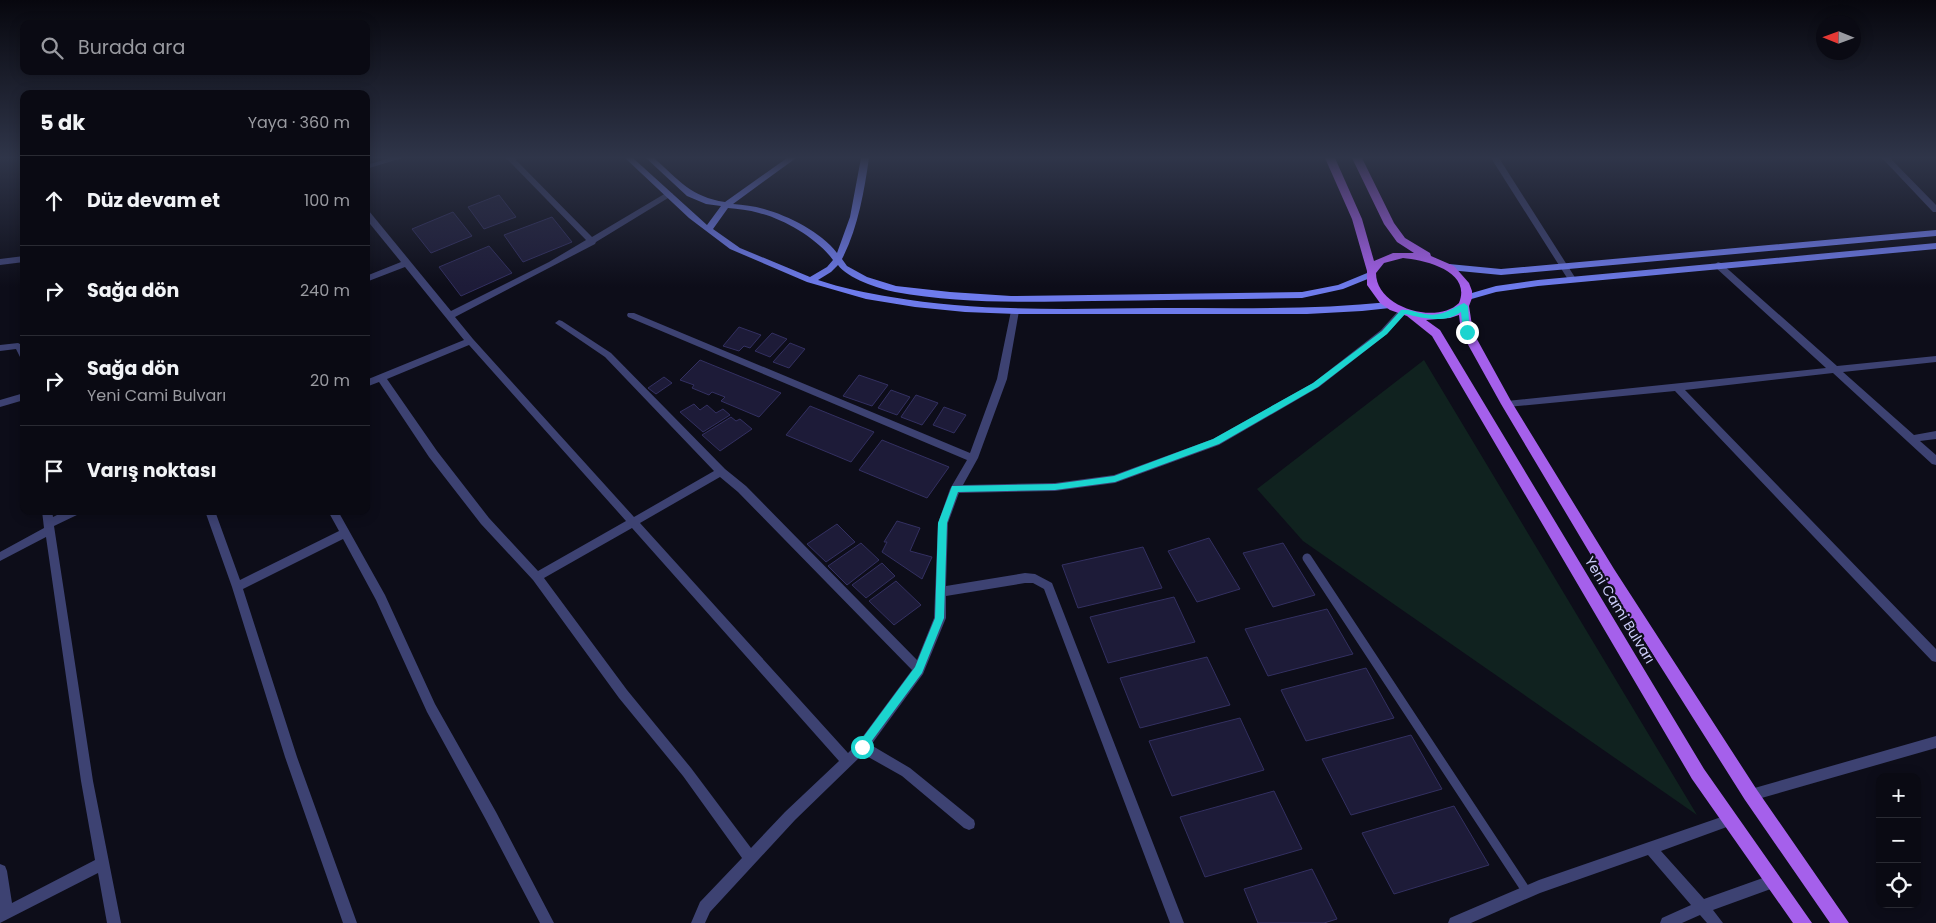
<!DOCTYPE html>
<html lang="tr">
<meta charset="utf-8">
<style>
:root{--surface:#0a0a13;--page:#181821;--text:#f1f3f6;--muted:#999aa0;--line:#2a2b33}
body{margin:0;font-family:Poppins,sans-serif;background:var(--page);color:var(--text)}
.controls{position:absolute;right:15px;bottom:15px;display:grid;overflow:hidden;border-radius:10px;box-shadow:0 2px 12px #0003}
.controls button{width:45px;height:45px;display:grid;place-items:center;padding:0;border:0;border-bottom:1px solid var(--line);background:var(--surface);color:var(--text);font:25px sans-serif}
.compass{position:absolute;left:1816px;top:15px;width:45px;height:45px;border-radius:50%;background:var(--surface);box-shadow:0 2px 12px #0003;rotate:271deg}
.stop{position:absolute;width:15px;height:15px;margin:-11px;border:4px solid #1bd4cf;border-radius:50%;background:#fff}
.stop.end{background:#1bd4cf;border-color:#fff;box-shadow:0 1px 5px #0008}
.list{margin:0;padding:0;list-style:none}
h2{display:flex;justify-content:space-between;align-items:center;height:65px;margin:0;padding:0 20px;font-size:21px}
h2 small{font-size:16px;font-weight:400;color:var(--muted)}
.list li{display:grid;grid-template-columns:32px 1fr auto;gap:15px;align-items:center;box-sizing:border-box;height:90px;padding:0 20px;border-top:1px solid var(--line)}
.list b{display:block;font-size:19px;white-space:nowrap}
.list p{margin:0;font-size:16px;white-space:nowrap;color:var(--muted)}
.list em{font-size:16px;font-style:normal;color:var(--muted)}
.icon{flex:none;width:28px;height:28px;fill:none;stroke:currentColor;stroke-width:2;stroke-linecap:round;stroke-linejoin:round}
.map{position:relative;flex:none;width:1936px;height:923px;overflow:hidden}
.search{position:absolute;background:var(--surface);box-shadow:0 2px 12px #0003;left:20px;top:20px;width:350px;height:55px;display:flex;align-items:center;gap:12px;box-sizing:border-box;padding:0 18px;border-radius:10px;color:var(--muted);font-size:19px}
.panel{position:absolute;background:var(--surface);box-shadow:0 2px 12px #0003;left:20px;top:90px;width:350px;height:425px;border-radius:10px}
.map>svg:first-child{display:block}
.green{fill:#10221f}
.building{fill:#1d1b38;stroke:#333061}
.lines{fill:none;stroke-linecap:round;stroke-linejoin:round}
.lane{stroke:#3d4272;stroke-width:9}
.street{fill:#3d4272;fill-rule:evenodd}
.secondary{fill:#6e7bec;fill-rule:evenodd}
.primary{fill:#a560eb;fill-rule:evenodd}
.route{fill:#1bd4cf}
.labels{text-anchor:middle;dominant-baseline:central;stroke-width:4.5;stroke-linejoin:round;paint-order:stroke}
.street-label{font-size:14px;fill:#cbccf8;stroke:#0d0d19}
</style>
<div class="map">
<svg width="1936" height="923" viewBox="0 0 1936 923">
<rect width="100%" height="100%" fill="#0d0d19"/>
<path class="green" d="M 1424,360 L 1697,815 L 1303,541 L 1257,489 Z"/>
<path class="building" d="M 499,195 L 516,217 L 484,229 L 468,207 Z
M 453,212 L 472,236 L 431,253 L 412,229 Z
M 552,217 L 572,242 L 523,262 L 504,235 Z
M 489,246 L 512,273 L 461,296 L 439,267 Z
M 739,327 L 761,335 L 750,348 L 744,346 L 739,351 L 723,346 Z
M 772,333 L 787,339 L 770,357 L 755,351 Z
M 790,343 L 805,349 L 789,368 L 773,362 Z
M 700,360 L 781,393 L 759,417 L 721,401 L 725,397 L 712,392 L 709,395 L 692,388 L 694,385 L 680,380 Z
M 859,375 L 888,385 L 872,406 L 843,396 Z
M 664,377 L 672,383 L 656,394 L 648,388 Z
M 891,390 L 910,397 L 897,415 L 878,408 Z
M 916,395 L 938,403 L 922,425 L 901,417 Z
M 694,404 L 700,410 L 707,405 L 716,413 L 723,409 L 730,415 L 703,432 L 680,412 Z
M 810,406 L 874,432 L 851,462 L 786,435 Z
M 944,407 L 966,415 L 954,433 L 933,425 Z
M 731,417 L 736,421 L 740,419 L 752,429 L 720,451 L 702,435 Z
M 882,440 L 949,467 L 927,498 L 859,470 Z
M 897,521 L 920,528 L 910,551 L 932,557 L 922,579 L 882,552 L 887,542 L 884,542 Z
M 837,524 L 855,542 L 826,562 L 807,544 Z
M 1209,538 L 1240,589 L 1197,602 L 1168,551 Z
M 861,543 L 879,560 L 847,585 L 828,566 Z
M 1283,543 L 1315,595 L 1273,607 L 1243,553 Z
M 1143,547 L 1162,588 L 1078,608 L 1062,565 Z
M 882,563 L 895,576 L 866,598 L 852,585 Z
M 896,581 L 921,605 L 894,625 L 869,601 Z
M 1174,597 L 1195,642 L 1108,663 L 1090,617 Z
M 1327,609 L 1353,654 L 1268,676 L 1245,629 Z
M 1207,657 L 1230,705 L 1140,728 L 1120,678 Z
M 1366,668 L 1394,718 L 1306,741 L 1281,690 Z
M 1240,718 L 1264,770 L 1172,796 L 1149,741 Z
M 1411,735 L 1442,789 L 1351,815 L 1322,759 Z
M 1274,791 L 1302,849 L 1205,877 L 1180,817 Z
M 1454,806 L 1489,865 L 1394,894 L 1362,833 Z
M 1312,869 L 1337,919 L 1324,923 L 1258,923 L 1244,889 Z"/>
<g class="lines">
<path class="lane" d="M 1307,558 L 1527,892"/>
<path class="street" d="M 390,158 L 402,158 L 366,169 L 366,165 Z
M 506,158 L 514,158 L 592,237 L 666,193 L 672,193 L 673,195 L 596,242 L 595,244 L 455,317 L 473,339 L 634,517 L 714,471 L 605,357 L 555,323 L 559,320 L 562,321 L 611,353 L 725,469 L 746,486 L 917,660 L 934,618 L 938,523 L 950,489 L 967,460 L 628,317 L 627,315 L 628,313 L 634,313 L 970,453 L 997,379 L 1011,311 L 1012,309 L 1018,309 L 1019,311 L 1007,379 L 978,458 L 963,485 L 1055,483 L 1114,475 L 1213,439 L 1313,383 L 1381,330 L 1400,309 L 1406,309 L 1407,311 L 1406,313 L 1387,334 L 1319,387 L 1219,445 L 1115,483 L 1055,491 L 959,493 L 948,523 L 946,586 L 1025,573 L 1035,574 L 1052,583 L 1184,923 L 1170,923 L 1044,589 L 1033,583 L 1025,583 L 946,596 L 946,618 L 923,674 L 871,745 L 910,768 L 974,820 L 975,824 L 974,828 L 969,830 L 964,828 L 902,776 L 863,754 L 795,820 L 710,912 L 705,923 L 691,923 L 700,902 L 742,858 L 683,776 L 619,698 L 533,580 L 481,524 L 429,457 L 379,382 L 366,387 L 366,380 L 464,340 L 405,267 L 366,282 L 366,276 L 401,262 L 366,219 L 366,211 L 369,211 L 451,311 L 549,262 L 586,240 ZM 469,345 L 626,521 L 538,571 L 489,518 L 437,451 L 387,379 ZM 720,477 L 738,492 L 912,670 L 858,743 L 848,753 L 640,523 ZM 632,528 L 839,761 L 785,812 L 751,848 L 691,768 L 627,690 L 544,578 Z
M 1491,158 L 1499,158 L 1576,279 L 1575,281 L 1569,281 Z
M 1882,158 L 1890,158 L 1936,205 L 1936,212 L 1933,212 Z
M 24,256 L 24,262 L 0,265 L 0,259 Z
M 1718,262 L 1721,263 L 1837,366 L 1936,356 L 1936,362 L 1843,372 L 1914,435 L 1936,431 L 1936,439 L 1920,441 L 1936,455 L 1936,465 L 1932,464 L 1833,373 L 1685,390 L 1936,649 L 1936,662 L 1932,661 L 1675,391 L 1507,407 L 1502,404 L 1507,401 L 1826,368 L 1715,267 L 1714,265 Z
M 18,343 L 24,346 L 24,360 L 21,359 L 16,349 L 0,351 L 0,345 Z
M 24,393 L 24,400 L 0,407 L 0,400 Z
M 42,511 L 52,511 L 53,517 L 65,511 L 80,511 L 79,514 L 54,526 L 93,781 L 121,923 L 107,923 L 98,873 L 0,923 L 0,864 L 5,866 L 7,871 L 12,903 L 95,860 L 81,781 L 46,537 L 0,561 L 0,552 L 44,528 Z
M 205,511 L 215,511 L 240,580 L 339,531 L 328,511 L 338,511 L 385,595 L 435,704 L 496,812 L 554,923 L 540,923 L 486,820 L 427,712 L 376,600 L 343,539 L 243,589 L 297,757 L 357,923 L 343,923 L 285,757 L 232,587 Z
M 1936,736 L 1936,748 L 1751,801 L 1747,799 L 1745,795 L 1747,791 L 1751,789 Z
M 1730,814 L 1735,816 L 1736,820 L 1735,824 L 1661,851 L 1704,899 L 1774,874 L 1779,876 L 1781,881 L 1779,886 L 1713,910 L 1723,923 L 1707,923 L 1700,915 L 1682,923 L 1660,923 L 1662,918 L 1691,905 L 1648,855 L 1540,893 L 1471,923 L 1448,923 L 1450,918 L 1539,880 Z"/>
<path class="secondary" d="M 625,158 L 633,158 L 707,225 L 721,206 L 706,204 L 687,196 L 646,158 L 654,158 C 679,180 691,197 725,202 L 787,158 L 796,158 L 733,204 C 743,205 754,206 764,209 C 789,216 821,232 837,253 L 850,217 L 861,158 L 869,158 C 864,192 858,228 842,259 L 847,266 L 867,277 L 896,286 L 950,292 L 1011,296 L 1302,292 L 1338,285 L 1372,271 L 1376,274 L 1375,276 L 1343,289 L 1302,298 C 1232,299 1163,300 1093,301 C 1029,302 959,304 895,292 C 879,289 847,278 838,265 L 831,272 L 818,280 C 841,288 867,293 891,297 C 979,312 1068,309 1156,308 C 1234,308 1312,310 1390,302 L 1394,305 L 1390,308 L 1362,311 L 1307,314 L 1016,314 L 965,312 L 915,307 L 866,299 L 807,282 L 730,249 L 689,218 ZM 728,208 C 738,209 749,210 759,213 C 784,219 818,239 833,260 L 827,267 L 810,277 L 740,248 L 713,229 Z
M 1936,230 L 1936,236 L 1501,275 L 1449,270 L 1445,267 L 1449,264 L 1501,269 Z
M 1936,243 L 1936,249 L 1538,286 L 1496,292 L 1468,300 L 1464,297 L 1465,295 L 1496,286 L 1538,280 Z"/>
<path class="primary" d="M 1325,158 L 1335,158 L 1362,219 L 1374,261 L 1393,253 L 1414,253 L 1397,242 L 1384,224 L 1352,158 L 1362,158 L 1394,223 L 1405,238 L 1430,253 L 1431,256 L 1454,266 L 1469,283 L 1472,291 L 1472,298 L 1469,306 L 1473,332 L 1511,401 L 1614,569 L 1757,790 L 1849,923 L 1830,923 L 1745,800 L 1604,577 L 1501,404 L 1461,332 L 1459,315 L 1450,318 L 1426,320 L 1440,330 L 1704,769 L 1812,923 L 1793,923 L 1692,779 L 1432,336 L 1407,316 L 1390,310 L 1380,303 L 1367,285 L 1367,271 L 1352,219 ZM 1403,258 C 1425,260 1472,271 1459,303 C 1437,325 1376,308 1376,273 L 1384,263 Z"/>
</g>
<linearGradient id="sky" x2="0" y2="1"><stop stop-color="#07070e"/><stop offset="0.55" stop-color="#2f3549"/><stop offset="1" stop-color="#2f3549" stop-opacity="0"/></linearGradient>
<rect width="1936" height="287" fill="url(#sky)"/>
<path class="route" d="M 1464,303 L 1468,306 L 1470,334 L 1463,332 L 1461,312 C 1445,324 1423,318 1405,314 L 1387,334 L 1318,387 L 1219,444 L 1115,482 L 1055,490 L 958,492 L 947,523 L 944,618 L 922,673 L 865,750 L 858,750 L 858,744 L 915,667 L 935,618 L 938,523 L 952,486 L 1055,484 L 1114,476 L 1213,439 L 1313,383 L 1382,331 L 1401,310 C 1409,309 1417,313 1425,314 C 1443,317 1450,309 1464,303 Z"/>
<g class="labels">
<g class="street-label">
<text transform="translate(1620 610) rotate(59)">Yeni Cami Bulvarı</text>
</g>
</g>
</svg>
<div class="controls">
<button>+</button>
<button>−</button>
<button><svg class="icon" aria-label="locate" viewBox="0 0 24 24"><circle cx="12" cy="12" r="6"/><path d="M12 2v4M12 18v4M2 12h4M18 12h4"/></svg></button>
</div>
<svg class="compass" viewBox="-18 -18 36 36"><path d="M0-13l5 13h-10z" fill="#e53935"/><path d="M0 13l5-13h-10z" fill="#999aa0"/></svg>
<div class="stop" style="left:862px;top:747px"></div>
<div class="stop end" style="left:1467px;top:332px"></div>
<div class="search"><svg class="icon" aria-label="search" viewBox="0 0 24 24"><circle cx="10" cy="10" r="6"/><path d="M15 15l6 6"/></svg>Burada ara</div>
<section class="panel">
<h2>5 dk<small>Yaya · 360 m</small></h2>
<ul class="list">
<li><svg class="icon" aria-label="ahead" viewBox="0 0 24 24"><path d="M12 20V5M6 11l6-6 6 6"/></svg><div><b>Düz devam et</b></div><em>100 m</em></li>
<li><svg class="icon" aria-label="right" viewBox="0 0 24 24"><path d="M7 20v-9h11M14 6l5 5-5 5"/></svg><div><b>Sağa dön</b></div><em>240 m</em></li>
<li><svg class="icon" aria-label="right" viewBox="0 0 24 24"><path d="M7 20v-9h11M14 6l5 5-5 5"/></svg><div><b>Sağa dön</b><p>Yeni Cami Bulvarı</p></div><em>20 m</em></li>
<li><svg class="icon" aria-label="arrive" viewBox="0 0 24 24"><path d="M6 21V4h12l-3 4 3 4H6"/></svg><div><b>Varış noktası</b></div></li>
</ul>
</section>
</div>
